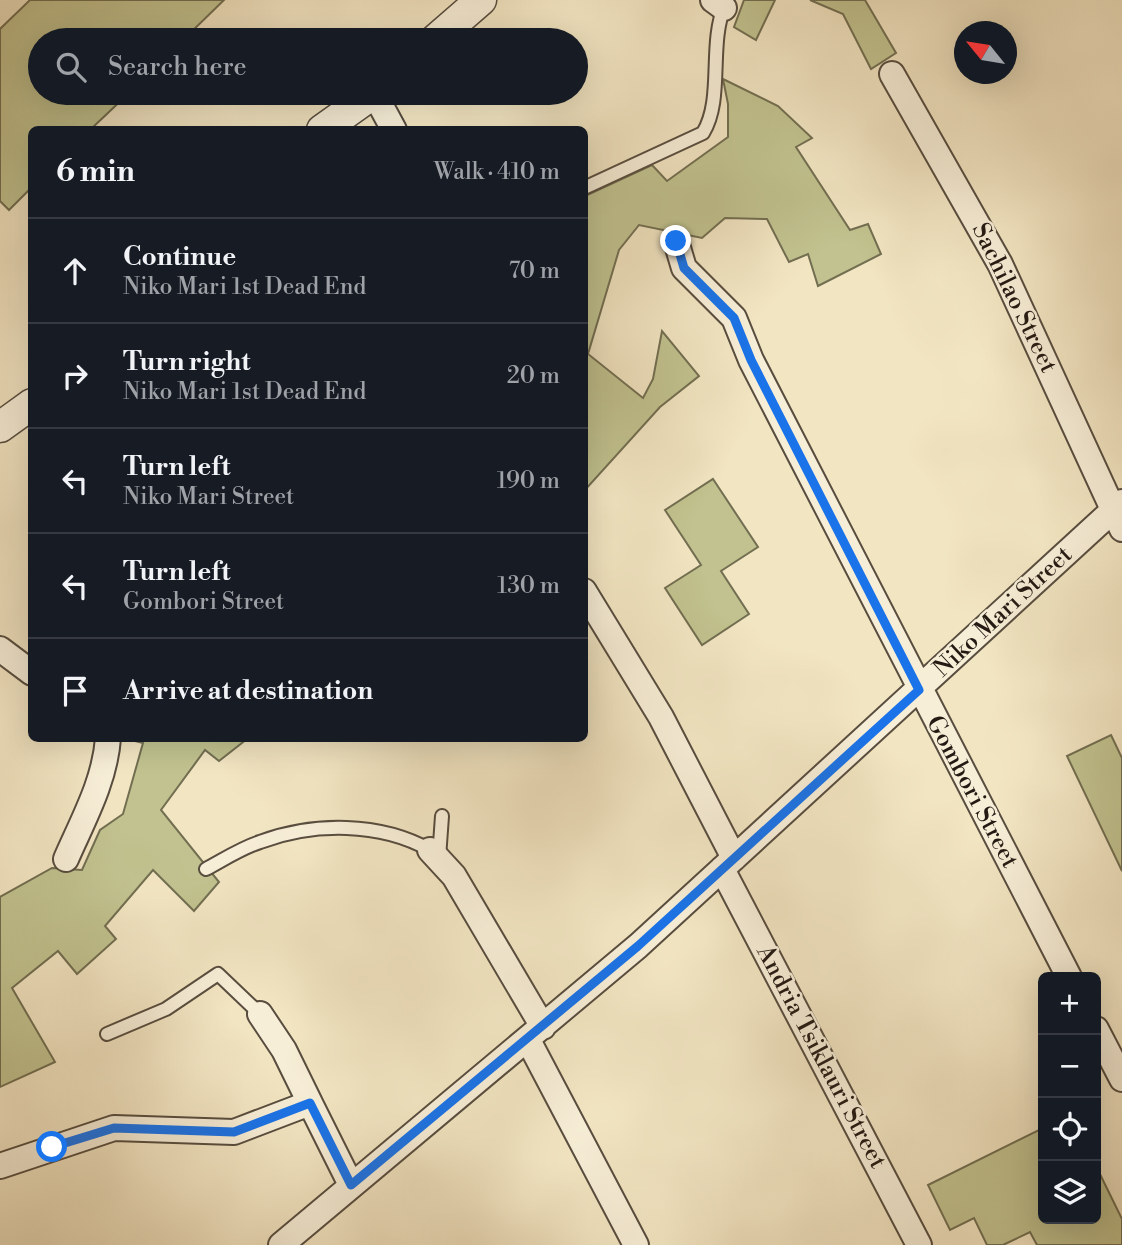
<!DOCTYPE html>
<meta charset="utf-8">
<style>
:root{--surface:#171b24;--page:#242831;--text:#f1f3f6;--muted:#9ea1a6;--line:#363941}
body{margin:0;font-family:"Libre Bodoni",serif;background:var(--page);color:var(--text)}
.controls{position:absolute;right:21px;bottom:21px;display:grid;overflow:hidden;border-radius:10px;box-shadow:0 7px 28px #0002}
.controls button{width:63px;height:63px;display:grid;place-items:center;padding:0;border:0;border-bottom:2px solid var(--line);background:var(--surface);color:var(--text);font:35px sans-serif}
.compass{position:absolute;left:954px;top:21px;width:63px;height:63px;border-radius:50%;background:var(--surface);box-shadow:0 7px 28px #0002;rotate:300deg}
.stop{position:absolute;width:21px;height:21px;margin:-16px;border:5px solid #1a73e8;border-radius:50%;background:#fff}
.stop.end{background:#1a73e8;border-color:#fff;box-shadow:0 2px 7px #0008}
.list{margin:0;padding:0;list-style:none}
h2{display:flex;justify-content:space-between;align-items:center;height:91px;margin:0;padding:0 28px;font-size:30px}
h2 small{font-size:23px;font-weight:400;color:var(--muted)}
.list li{display:grid;grid-template-columns:46px 1fr auto;gap:21px;align-items:center;box-sizing:border-box;height:105px;padding:0 28px;border-top:2px solid var(--line)}
.list b{display:block;font-size:26px;white-space:nowrap}
.list p{margin:0;font-size:23px;white-space:nowrap;color:var(--muted)}
.list em{font-size:23px;font-style:normal;color:var(--muted)}
.icon{flex:none;width:38px;height:38px;fill:none;stroke:currentColor;stroke-width:2;stroke-linecap:round;stroke-linejoin:round}
.map{position:relative;flex:none;width:1122px;height:1245px;overflow:hidden}
.search{position:absolute;background:var(--surface);box-shadow:0 7px 28px #0002;left:28px;top:28px;width:560px;height:77px;display:flex;align-items:center;gap:18px;box-sizing:border-box;padding:0 24px;border-radius:38px;color:var(--muted);font-size:26px}
.panel{position:absolute;background:var(--surface);box-shadow:0 7px 28px #0002;left:28px;top:126px;width:560px;height:616px;border-radius:10px}
.map>svg:first-child{display:block}
.green{fill:#c1c28f;stroke:#726e51;stroke-width:2}
.lines{fill:none;stroke-linecap:round;stroke-linejoin:round}
.service-casing{stroke:#584d3f;stroke-width:16}
.minor-casing{stroke:#584d3f;stroke-width:28}
.tertiary-casing{stroke:#584d3f;stroke-width:33}
.service{stroke:#f7eed7;stroke-width:12}
.minor{stroke:#f7eed7;stroke-width:24}
.tertiary{stroke:#f7eed7;stroke-width:30}
.route{stroke:#1a73e8;stroke-width:9}
.labels{text-anchor:middle;dominant-baseline:central;stroke-width:5;stroke-linejoin:round;paint-order:stroke}
.street-label{font-size:24px;fill:#241a13;stroke:#f7eed7}
</style>
<div class="map">
<svg width="1122" height="1245" viewBox="0 0 1122 1245">
<rect width="100%" height="100%" fill="#f2e5c2"/>
<filter id="stains"><feTurbulence type="fractalNoise" baseFrequency=".00286" numOctaves="4"/><feColorMatrix values="0 0 0 0 .2 0 0 0 0 .09 0 0 0 0 .02 0 0 0 .5 -.17"/></filter>
<radialGradient id="worn" r=".72"><stop offset=".6" stop-color="#630" stop-opacity="0"/><stop offset="1" stop-color="#630" stop-opacity=".3"/></radialGradient>
<path class="green" d="M 30,0 L 224,0 L 183,40 L 40,40 L 40,93 L 129,93 L 91,129 L 32,130 L 31,188 L 9,210 L 0,201 L 0,29 Z
M 744,0 L 775,0 L 756,40 L 734,27 Z
M 810,0 L 865,0 L 896,53 L 871,69 L 843,14 Z
M 723,79 L 778,106 L 812,138 L 796,147 L 850,230 L 868,224 L 881,254 L 818,286 L 808,254 L 789,262 L 767,219 L 725,218 L 702,238 L 639,225 L 619,250 L 588,354 L 643,398 L 653,379 L 662,331 L 699,376 L 660,407 L 585,490 L 585,196 L 652,165 L 667,181 L 728,137 L 728,104 Z
M 713,479 L 758,547 L 721,571 L 749,614 L 702,645 L 665,588 L 701,565 L 665,510 Z
M 1111,735 L 1122,758 L 1122,871 L 1067,756 Z
M 127,739 L 247,739 L 219,761 L 205,750 L 161,810 L 219,882 L 194,911 L 153,870 L 105,926 L 116,939 L 77,974 L 58,951 L 12,988 L 55,1062 L 0,1087 L 0,897 L 52,868 L 82,870 L 100,830 L 123,814 L 143,743 Z
M 1043,1128 L 1043,1219 L 1096,1219 L 1096,1166 L 1122,1219 L 1122,1245 L 1037,1245 L 1030,1232 L 1003,1245 L 987,1245 L 974,1218 L 950,1230 L 928,1185 Z"/>
<g class="lines">
<g class="service-casing">
<path id="service" d="M 584,188 L 703,133 C 724,99 708,44 725,5
M 439,858 L 442,816
M 206,869 C 223,860 241,848 260,842 C 314,822 380,822 430,850
M 107,1034 L 166,1009 L 218,974 L 260,1014"/>
</g>
<g class="minor-casing">
<path id="minor" d="M 713,0 L 724,8
M 892,74 L 1000,264 L 1122,529
M 374,93 L 394,130
M 676,241 L 684,268 L 734,318 L 751,360 L 1069,977
M 584,591 L 661,717 L 734,858
M 0,649 L 32,673
M 430,850 L 454,876 L 543,1027
M 66,859 C 83,820 105,781 108,738
M 722,869 L 919,1245
M 260,1014 L 284,1050 L 310,1103
M 1096,1029 L 1122,1079
M 528,1040 L 636,1245
M 0,1166 L 114,1128 L 234,1132 L 310,1103 L 351,1185
M 281,1245 L 638,946 L 1122,502"/>
</g>
<g class="tertiary-casing">
<path id="tertiary" d="M 435,40 L 481,0
M 322,130 L 374,93
M 0,427 L 32,404"/>
</g>
<use href="#service" class="service"/>
<use href="#minor" class="minor"/>
<use href="#tertiary" class="tertiary"/>
</g>
<g class="lines">
<path class="route" d="M 52,1147 L 114,1128 L 234,1132 L 310,1103 L 351,1185 L 638,946 L 919,690 L 751,360 L 734,318 L 684,268 L 676,241"/>
</g>
<g class="labels">
<g class="street-label">
<text transform="translate(1014 298) rotate(64)">Sachilao Street</text>
<text transform="translate(1003 612) rotate(-43)">Niko Mari Street</text>
<text transform="translate(972 792) rotate(62)">Gombori Street</text>
<text transform="translate(821 1057) rotate(62)">Andria Tsiklauri Street</text>
</g>
</g>
<rect width="100%" height="100%" filter="url(#stains)"/>
<rect width="100%" height="100%" fill="url(#worn)"/>
</svg>
<div class="controls">
<button>+</button>
<button>−</button>
<button><svg class="icon" aria-label="locate" viewBox="0 0 24 24"><circle cx="12" cy="12" r="6"/><path d="M12 2v4M12 18v4M2 12h4M18 12h4"/></svg></button>
<button><svg class="icon" aria-label="layers" viewBox="0 0 24 24"><path d="M12 4l9 5-9 5-9-5zM3 14l9 5 9-5"/></svg></button>
</div>
<svg class="compass" viewBox="-18 -18 36 36"><path d="M0-13l5 13h-10z" fill="#e53935"/><path d="M0 13l5-13h-10z" fill="#9ea1a6"/></svg>
<div class="stop" style="left:52px;top:1147px"></div>
<div class="stop end" style="left:676px;top:241px"></div>
<div class="search"><svg class="icon" aria-label="search" viewBox="0 0 24 24"><circle cx="10" cy="10" r="6"/><path d="M15 15l6 6"/></svg>Search here</div>
<section class="panel">
<h2>6 min<small>Walk · 410 m</small></h2>
<ul class="list">
<li><svg class="icon" aria-label="ahead" viewBox="0 0 24 24"><path d="M12 20V5M6 11l6-6 6 6"/></svg><div><b>Continue</b><p>Niko Mari 1st Dead End</p></div><em>70 m</em></li>
<li><svg class="icon" aria-label="right" viewBox="0 0 24 24"><path d="M7 20v-9h11M14 6l5 5-5 5"/></svg><div><b>Turn right</b><p>Niko Mari 1st Dead End</p></div><em>20 m</em></li>
<li><svg class="icon" aria-label="left" viewBox="0 0 24 24"><path d="M17 20v-9H6M10 6l-5 5 5 5"/></svg><div><b>Turn left</b><p>Niko Mari Street</p></div><em>190 m</em></li>
<li><svg class="icon" aria-label="left" viewBox="0 0 24 24"><path d="M17 20v-9H6M10 6l-5 5 5 5"/></svg><div><b>Turn left</b><p>Gombori Street</p></div><em>130 m</em></li>
<li><svg class="icon" aria-label="arrive" viewBox="0 0 24 24"><path d="M6 21V4h12l-3 4 3 4H6"/></svg><div><b>Arrive at destination</b></div></li>
</ul>
</section>
</div>
